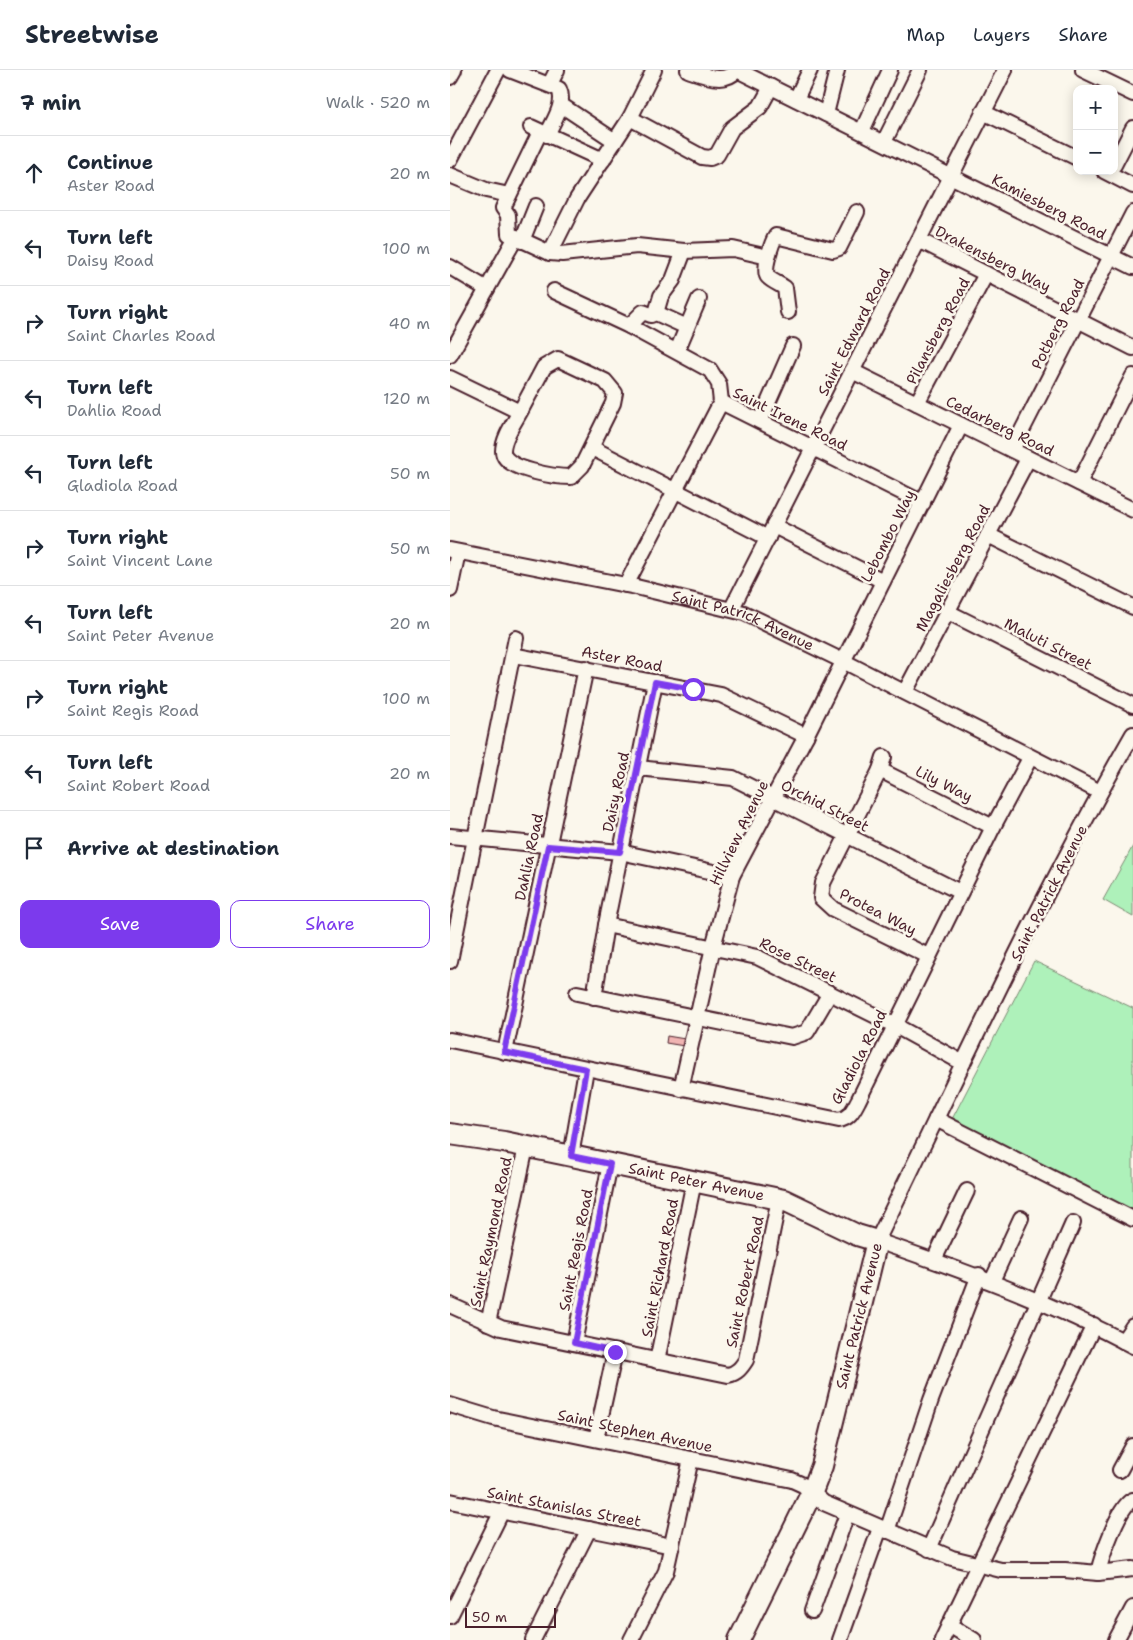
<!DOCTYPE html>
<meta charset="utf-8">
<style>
:root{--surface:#fff;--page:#f6f6f7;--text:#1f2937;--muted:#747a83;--line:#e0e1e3;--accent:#7c3aed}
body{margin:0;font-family:"Shantell Sans",sans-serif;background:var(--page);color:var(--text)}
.controls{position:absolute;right:15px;top:15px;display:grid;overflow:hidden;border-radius:10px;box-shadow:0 2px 12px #0003}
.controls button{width:45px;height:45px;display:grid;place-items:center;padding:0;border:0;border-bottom:1px solid var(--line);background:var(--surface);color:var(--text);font:25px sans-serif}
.scale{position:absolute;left:15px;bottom:12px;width:91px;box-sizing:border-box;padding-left:5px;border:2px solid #4a1f2b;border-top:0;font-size:14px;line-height:18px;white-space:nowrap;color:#4a1f2b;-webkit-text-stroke:4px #fbf7ec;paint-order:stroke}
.stop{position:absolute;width:15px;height:15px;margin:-11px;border:4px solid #7c3aed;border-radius:50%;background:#fff}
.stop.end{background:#7c3aed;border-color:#fff;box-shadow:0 1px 5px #0008}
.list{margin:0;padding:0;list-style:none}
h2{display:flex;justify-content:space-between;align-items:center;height:65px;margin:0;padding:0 20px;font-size:21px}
h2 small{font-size:16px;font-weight:400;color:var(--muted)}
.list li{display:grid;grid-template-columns:32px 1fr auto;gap:15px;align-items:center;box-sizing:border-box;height:75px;padding:0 20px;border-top:1px solid var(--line)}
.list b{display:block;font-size:19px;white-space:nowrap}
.list p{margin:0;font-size:16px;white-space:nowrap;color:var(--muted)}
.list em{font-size:16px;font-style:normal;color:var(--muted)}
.actions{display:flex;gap:10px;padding:15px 20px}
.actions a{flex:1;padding:11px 0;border:1px solid var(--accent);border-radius:10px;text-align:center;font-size:18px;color:var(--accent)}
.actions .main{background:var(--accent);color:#fff}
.icon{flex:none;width:28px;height:28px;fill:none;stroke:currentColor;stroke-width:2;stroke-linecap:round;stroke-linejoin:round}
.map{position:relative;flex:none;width:683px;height:1570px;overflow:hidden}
header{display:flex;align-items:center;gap:30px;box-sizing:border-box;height:70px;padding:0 25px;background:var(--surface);border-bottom:1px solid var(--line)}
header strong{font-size:24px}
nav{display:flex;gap:28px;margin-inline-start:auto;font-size:18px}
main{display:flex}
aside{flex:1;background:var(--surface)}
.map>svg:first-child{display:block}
.garden{fill:#aef1ba;stroke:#7c8872}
.building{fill:#f0b4b2;stroke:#4a1f2b}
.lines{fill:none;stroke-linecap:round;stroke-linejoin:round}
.street-casing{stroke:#4a1f2b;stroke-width:18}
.secondary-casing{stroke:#4a1f2b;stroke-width:24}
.street{stroke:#fbf7ec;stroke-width:14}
.secondary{stroke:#fbf7ec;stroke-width:20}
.route{stroke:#7c3aed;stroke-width:6}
.labels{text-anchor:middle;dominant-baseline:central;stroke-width:5;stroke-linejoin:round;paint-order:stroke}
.street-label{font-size:15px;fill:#4a1f2b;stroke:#fbf7ec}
</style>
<header>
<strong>Streetwise</strong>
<nav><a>Map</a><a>Layers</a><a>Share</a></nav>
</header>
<main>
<aside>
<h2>7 min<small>Walk · 520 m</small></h2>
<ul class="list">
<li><svg class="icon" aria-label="ahead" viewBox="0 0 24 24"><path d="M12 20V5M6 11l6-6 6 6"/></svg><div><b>Continue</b><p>Aster Road</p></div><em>20 m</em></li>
<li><svg class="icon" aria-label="left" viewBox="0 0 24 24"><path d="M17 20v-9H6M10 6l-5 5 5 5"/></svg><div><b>Turn left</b><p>Daisy Road</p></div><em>100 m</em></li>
<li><svg class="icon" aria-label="right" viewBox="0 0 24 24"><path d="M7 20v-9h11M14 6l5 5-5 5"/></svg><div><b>Turn right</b><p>Saint Charles Road</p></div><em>40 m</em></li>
<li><svg class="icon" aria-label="left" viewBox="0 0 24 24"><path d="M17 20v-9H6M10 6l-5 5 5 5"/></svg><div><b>Turn left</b><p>Dahlia Road</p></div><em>120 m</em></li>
<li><svg class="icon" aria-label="left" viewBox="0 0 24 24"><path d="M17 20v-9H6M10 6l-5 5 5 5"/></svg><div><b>Turn left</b><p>Gladiola Road</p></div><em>50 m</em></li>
<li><svg class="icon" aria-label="right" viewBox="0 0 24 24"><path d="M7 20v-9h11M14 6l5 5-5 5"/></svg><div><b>Turn right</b><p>Saint Vincent Lane</p></div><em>50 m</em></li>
<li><svg class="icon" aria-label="left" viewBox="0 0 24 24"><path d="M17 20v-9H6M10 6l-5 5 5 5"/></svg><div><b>Turn left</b><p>Saint Peter Avenue</p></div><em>20 m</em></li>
<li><svg class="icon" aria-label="right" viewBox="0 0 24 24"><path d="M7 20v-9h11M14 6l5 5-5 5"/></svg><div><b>Turn right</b><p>Saint Regis Road</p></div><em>100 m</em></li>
<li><svg class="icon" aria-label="left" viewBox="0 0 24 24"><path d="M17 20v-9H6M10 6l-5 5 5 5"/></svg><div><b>Turn left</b><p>Saint Robert Road</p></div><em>20 m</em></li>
<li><svg class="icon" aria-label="arrive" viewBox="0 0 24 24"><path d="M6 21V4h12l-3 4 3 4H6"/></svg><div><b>Arrive at destination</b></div></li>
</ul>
<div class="actions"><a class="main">Save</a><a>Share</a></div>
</aside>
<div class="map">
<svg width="683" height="1570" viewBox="0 0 683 1570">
<rect width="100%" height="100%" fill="#fbf7ec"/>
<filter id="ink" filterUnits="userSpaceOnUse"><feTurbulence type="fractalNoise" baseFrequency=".02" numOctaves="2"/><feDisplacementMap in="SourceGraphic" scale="10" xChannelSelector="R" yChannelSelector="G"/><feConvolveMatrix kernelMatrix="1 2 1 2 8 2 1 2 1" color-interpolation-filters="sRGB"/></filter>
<g filter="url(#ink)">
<path class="garden" d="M 683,776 L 683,847 L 653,830 Z
M 584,891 L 683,938 L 683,1144 L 500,1053 Z"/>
<path class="building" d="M 217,966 L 235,969 L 234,976 L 216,973 Z"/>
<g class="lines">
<g class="street-casing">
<g id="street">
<path d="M 60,0 L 109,19 C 116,34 103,51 97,65"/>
<path d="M 238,0 C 254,5 274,15 287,0"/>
<path d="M 287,0 L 683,197"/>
<path d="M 633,0 L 683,24"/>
<path d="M 0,7 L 4,0"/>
<path d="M 100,14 L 107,0"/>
<path d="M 346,29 L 360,0"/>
<path d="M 111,35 L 165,71"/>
<path d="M 533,42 L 627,88"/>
<path d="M 376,44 L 387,0"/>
<path d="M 180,48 L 252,87 L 260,88 L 267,85 L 282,58 L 310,37 L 321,17"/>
<path d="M 81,57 L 153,90"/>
<path d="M 412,61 L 440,0"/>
<path d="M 90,62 L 53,138 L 58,145 L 59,164 L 100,183 L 112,184 L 187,176 L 234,181 L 283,179 L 318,187"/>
<path d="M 434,72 L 470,0"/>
<path d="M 0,90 L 48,0"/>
<path d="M 664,95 L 683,58"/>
<path d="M 654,101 L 683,116"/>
<path d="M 0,105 L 36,120 L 59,125"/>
<path d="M 469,170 L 683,278"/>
<path d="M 72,171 L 86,136"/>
<path d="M 100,183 L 127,129 L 180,48 L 204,0"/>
<path d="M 0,197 L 37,219"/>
<path d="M 104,221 L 179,256 L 260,300 L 269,314 L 271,332 L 176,515"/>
<path d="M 338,242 L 335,218 C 330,214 323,212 318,207 C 312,201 322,172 326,166 L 383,180 L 389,178 L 407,142"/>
<path d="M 206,243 L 211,226 L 223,210 L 234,181"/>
<path d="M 179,256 L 193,242 L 201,245 L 206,243 L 237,257"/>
<path d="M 227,281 L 249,229"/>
<path d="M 0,285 L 66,167"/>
<path d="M 402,301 L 683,440"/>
<path d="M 0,308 L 70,342 L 94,297 L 108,289 L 155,311 L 165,323 L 163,333 L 132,396 L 121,407 C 107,407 53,400 53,381 C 53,368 64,353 70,342"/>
<path d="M 271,332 L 473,433"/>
<path d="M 467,333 L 536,204"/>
<path d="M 310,351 L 343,276"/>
<path d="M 142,378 L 318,468"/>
<path d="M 562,380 L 683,143"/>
<path d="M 629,413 L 683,306"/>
<path d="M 324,456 L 433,511"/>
<path d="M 538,465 L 683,537"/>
<path id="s1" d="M 0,480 L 186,517 L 294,543 L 393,591 L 650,722"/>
<path d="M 0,520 L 8,482"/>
<path d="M 282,538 L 555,0"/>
<path d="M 498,542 L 683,635"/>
<path d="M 63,585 L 271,625 L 356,666"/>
<path d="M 455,622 L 578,389"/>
<path d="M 683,664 C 589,828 510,1001 427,1171 C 515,1201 600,1232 683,1276"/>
<path d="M 434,687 L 430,700 L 373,813 L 371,828 L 383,839 L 478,886"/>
<path d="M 188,698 L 283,708 L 510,822"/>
<path d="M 430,700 L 543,757"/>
<path d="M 0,766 L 170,782 L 282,806"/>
<path d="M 156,855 L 307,887 L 444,955 L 513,993"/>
<path d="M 0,891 L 66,568"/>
<path d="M 127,923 L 342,967 L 357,962 L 380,923"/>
<path d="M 144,927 L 156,855 L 205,612"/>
<path d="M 0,970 L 389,1050 C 400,1048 403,1040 408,1031 L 543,757 L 580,688"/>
<path d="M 55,982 L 136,598"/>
<path d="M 231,1019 L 263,877 L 282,806 L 356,666 L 511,355"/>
<path d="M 486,1049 L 683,1149"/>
<path d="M 121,1086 L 136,999"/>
<path d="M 484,1190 L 517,1121"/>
<path d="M 542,1211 L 571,1148"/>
<path d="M 0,1235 L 51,1258 L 278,1305 C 287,1303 291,1298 296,1290 L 329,1129"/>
<path d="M 38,1253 L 76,1077"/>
<path d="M 673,1271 L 683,1256"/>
<path d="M 124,1273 L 160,1094"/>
<path d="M 207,1291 L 244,1111"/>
<path d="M 0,1335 L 43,1348 L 342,1410 L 353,1415 L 374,1433 L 502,1488 L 551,1500 L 615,1500 L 648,1503 L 683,1499"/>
<path d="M 146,1369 L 165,1282"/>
<path d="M 670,1400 L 683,1376"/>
<path d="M 0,1431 L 222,1476"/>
<path d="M 437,1461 L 481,1330 L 529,1205"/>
<path d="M 479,1479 L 623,1153"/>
<path d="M 648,1503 C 651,1489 670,1432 683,1430"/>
<path d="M 362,1541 L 397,1444"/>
<path d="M 0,1546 L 52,1441"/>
<path d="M 499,1555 L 524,1570"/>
<path d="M 83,1570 L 139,1459"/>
<path d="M 181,1570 L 216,1501 L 241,1389"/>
<path d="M 390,1570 L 430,1458"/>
<path d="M 492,1570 L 644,1255"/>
<path d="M 666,1570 L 683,1538"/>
</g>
</g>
<g class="secondary-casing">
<g id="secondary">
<path id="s2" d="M 0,1064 L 54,1072 L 334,1130 L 407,1165 L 427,1171 L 372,1396 L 362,1422 L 289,1570"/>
</g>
</g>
<use href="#street" class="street"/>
<use href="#secondary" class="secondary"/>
</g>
</g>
<g class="lines" filter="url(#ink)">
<path class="route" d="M 165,1282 L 124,1273 L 160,1094 L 121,1086 L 136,999 L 54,982 L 98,776 L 170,782 L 205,612 L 243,619"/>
</g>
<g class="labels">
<g class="street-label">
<text transform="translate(599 137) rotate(27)">Kamiesberg Road</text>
<text transform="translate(543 189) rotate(27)">Drakensberg Way</text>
<text transform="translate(608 254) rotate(-63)">Potberg Road</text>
<text transform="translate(488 261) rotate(-62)">Pilansberg Road</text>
<text transform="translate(404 262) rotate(-63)">Saint Edward Road</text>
<text transform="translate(340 349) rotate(26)">Saint Irene Road</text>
<text transform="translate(550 356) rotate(26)">Cedarberg Road</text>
<text transform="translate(438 466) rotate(-63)">Lebombo Way</text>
<text transform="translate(503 498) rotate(-62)">Magaliesberg Road</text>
<text stroke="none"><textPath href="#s1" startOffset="302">Saint Patrick Avenue</textPath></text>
<text transform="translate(598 574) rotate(27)">Maluti Street</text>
<text transform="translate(172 589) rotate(11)">Aster Road</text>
<text transform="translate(494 714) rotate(27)">Lily Way</text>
<text transform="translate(166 722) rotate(-78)">Daisy Road</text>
<text transform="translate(375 736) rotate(27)">Orchid Street</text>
<text transform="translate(289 763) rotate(-64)">Hillview Avenue</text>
<text transform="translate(79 787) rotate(-78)">Dahlia Road</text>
<text transform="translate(599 823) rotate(-63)">Saint Patrick Avenue</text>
<text transform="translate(428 842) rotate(27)">Protea Way</text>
<text transform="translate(348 890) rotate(26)">Rose Street</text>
<text transform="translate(409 987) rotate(-63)">Gladiola Road</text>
<text stroke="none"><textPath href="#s2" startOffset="251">Saint Peter Avenue</textPath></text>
<text transform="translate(41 1162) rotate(-78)">Saint Raymond Road</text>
<text transform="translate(126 1180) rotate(-79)">Saint Regis Road</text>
<text transform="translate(210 1198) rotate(-79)">Saint Richard Road</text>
<text transform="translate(295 1212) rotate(-78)">Saint Robert Road</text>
<text transform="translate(409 1246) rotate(-76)">Saint Patrick Avenue</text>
<text transform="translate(185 1361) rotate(12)">Saint Stephen Avenue</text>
<text transform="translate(114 1437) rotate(11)">Saint Stanislas Street</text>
</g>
</g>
</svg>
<div class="controls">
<button>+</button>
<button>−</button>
</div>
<div class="scale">50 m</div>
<div class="stop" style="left:243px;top:619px"></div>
<div class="stop end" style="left:165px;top:1282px"></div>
</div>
</main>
